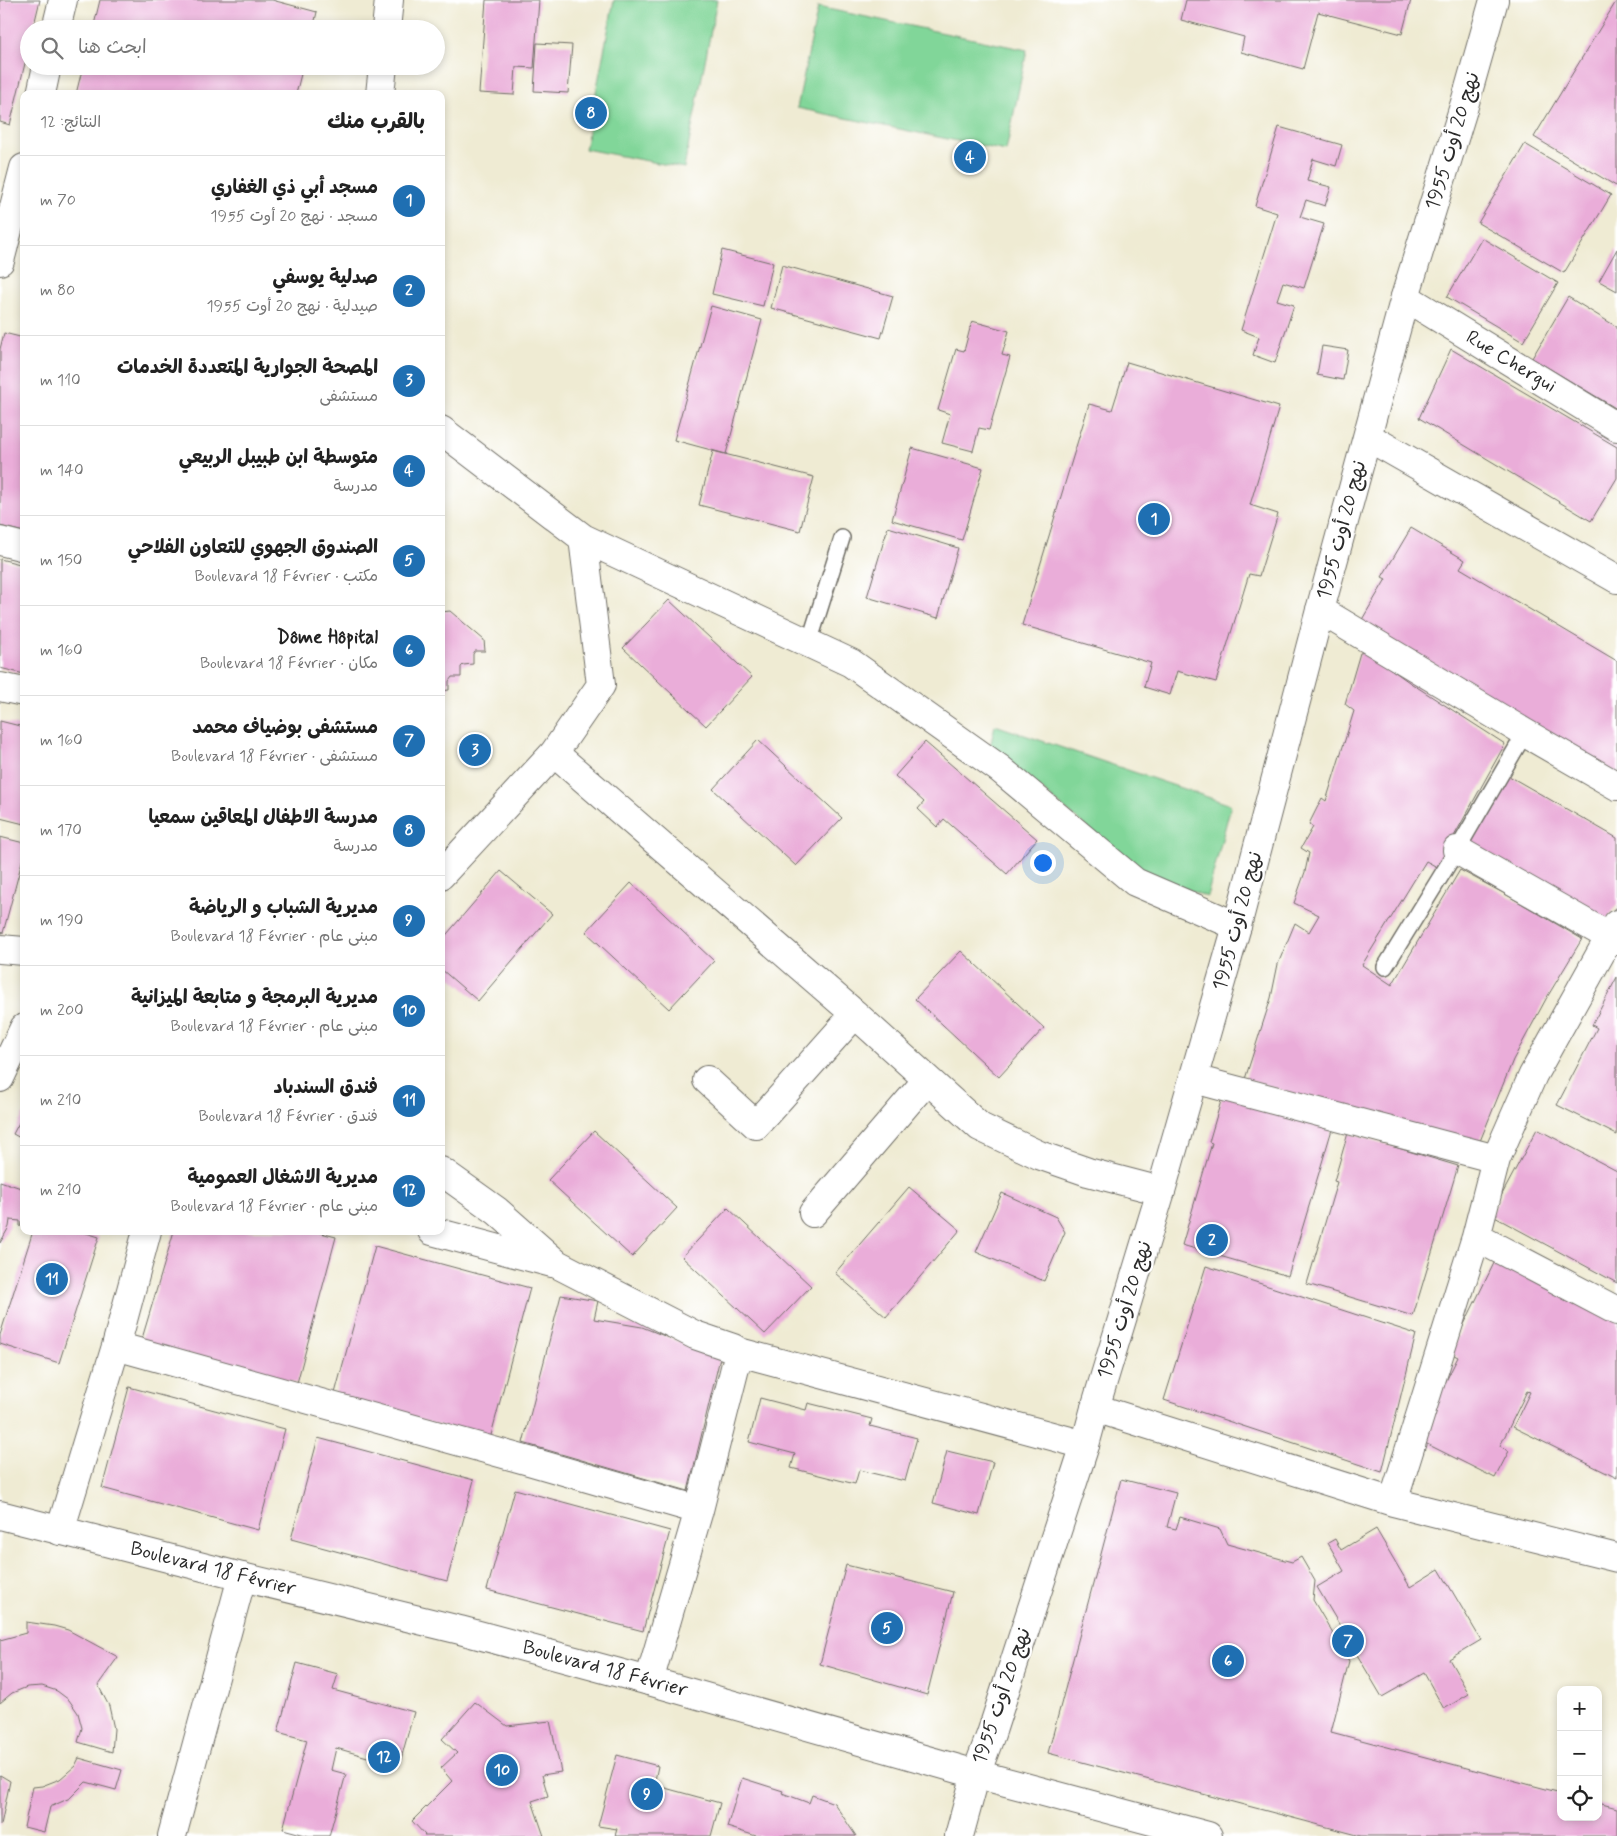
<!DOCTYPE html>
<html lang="ar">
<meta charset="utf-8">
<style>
:root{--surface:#fff;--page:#f2f2f2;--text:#222;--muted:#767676;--line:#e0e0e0;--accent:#1f6fb2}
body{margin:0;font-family:Mynerve,"Playpen Sans Arabic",sans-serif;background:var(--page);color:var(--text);direction:rtl}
.controls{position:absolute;right:15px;bottom:15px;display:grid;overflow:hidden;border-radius:10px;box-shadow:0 2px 8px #0003}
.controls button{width:45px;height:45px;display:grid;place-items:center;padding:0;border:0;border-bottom:1px solid var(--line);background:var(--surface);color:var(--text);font:25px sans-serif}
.you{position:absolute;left:1042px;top:862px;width:18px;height:18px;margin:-12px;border:4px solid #fff;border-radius:50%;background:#1a73e8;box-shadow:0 0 0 8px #1a73e833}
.badge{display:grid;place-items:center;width:32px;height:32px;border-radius:50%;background:var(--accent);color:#fff;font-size:16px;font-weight:700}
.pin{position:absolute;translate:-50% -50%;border:2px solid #fff;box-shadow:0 1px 5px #0006}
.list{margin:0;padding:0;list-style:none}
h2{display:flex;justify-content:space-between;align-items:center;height:65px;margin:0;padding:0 20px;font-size:21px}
h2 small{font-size:16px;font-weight:400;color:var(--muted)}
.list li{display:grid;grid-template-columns:32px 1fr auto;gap:15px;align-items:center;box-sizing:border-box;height:90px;padding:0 20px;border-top:1px solid var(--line)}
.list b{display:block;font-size:19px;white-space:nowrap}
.list p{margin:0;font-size:16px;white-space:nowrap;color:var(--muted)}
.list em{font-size:16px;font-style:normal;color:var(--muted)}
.icon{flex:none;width:28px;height:28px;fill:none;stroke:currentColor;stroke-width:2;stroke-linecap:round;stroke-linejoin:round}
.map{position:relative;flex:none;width:1617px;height:1836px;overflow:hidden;direction:ltr}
.search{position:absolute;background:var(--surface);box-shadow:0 2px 8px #0003;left:20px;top:20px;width:425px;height:55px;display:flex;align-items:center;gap:12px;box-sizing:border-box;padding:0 18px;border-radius:28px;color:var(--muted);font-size:19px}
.panel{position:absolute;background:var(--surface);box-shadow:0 2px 8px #0003;left:20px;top:90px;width:425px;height:1145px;border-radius:10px;direction:rtl}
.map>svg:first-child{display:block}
.green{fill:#81d699;stroke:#568062}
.building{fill:#eaadd9}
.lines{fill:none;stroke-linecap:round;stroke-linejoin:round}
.service-casing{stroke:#706e66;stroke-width:18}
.minor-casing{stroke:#706e66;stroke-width:30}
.tertiary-casing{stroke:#706e66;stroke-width:30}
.secondary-casing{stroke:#706e66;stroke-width:30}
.service{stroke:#fff;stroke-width:15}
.minor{stroke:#fff;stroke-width:28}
.tertiary{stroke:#fff;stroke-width:28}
.secondary{stroke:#fff;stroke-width:28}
.labels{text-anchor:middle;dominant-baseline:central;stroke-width:4.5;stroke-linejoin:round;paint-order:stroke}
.street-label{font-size:20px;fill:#2b2b2b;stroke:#fff}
</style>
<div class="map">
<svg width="1617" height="1836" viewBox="0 0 1617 1836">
<rect width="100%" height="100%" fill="#fff"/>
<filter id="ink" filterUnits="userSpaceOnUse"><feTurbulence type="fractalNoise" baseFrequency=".02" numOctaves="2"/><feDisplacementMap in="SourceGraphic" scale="10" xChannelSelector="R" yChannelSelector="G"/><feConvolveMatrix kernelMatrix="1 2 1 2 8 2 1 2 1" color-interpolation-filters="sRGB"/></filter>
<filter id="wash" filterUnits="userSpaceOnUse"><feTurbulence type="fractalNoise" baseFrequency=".0096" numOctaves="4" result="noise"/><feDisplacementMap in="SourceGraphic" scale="20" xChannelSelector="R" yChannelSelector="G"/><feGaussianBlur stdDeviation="1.12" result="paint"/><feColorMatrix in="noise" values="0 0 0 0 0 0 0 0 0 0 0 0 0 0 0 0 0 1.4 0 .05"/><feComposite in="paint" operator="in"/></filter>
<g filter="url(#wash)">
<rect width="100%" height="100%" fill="#efebd3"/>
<path class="green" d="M 614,0 L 717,0 L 684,168 L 585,149 Z
M 818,7 L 1027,50 L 1006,151 L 797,108 Z
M 995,725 L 1231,805 L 1207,897 L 1140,871 L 990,747 Z"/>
<g id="blocks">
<path class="building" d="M 0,0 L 40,0 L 33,29 L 29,29 L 29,47 L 10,125 L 0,122 Z
M 100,0 L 272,0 L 317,12 L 313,29 L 93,29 Z
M 486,0 L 539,0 L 534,68 L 516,67 L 514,95 L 479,93 Z
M 1186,0 L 1411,0 L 1402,34 L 1318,12 L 1303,69 L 1241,52 L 1244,37 L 1181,20 Z
M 1617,0 L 1617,184 L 1616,186 L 1534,137 Z
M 537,43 L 572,45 L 568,93 L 534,91 Z
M 83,66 L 303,66 L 296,94 L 76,94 Z
M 1279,127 L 1342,145 L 1336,166 L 1313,159 L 1307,181 L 1331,187 L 1325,206 L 1306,200 L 1300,217 L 1324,224 L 1304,288 L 1283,282 L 1277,300 L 1294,305 L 1275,363 L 1253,355 L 1259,337 L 1241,330 L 1277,213 L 1255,206 Z
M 1525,144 L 1611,195 L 1564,273 L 1478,223 Z
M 1482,238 L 1558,283 L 1523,342 L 1447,297 Z
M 1617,249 L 1617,291 L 1599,281 Z
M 722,250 L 773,263 L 763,306 L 712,294 Z
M 782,265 L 893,296 L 881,338 L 771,308 Z
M 1568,297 L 1617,327 L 1617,409 L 1532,358 Z
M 711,306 L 762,320 L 726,454 L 674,440 Z
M 972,321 L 1009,331 L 1002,355 L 1010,357 L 989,430 L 979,428 L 973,451 L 942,443 L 950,414 L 938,410 L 956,349 L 964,351 Z
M 4,333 L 24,338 L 24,532 L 0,526 L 0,349 Z
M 1322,346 L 1348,350 L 1343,380 L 1317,375 Z
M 1451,349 L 1617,447 L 1617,478 L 1591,521 L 1419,418 Z
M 1127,362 L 1279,407 L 1250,505 L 1278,514 L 1259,576 L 1249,574 L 1216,682 L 1177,671 L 1170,695 L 1144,687 L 1151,663 L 1022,625 L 1089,404 L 1112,410 Z
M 912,448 L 983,468 L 962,540 L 892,520 Z
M 713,451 L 814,477 L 800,531 L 699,505 Z
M 888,527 L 958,548 L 938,618 L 867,597 Z
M 1411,528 L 1465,560 L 1460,568 L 1617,661 L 1617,776 L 1360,623 L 1386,579 L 1382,577 Z
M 0,559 L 24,565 L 24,674 L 0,668 Z
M 669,600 L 752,677 L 706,726 L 623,648 Z
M 450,611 L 484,640 L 485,651 L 475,651 L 473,654 L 473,664 L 463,665 L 461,667 L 461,677 L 452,677 L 449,681 L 449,690 L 441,691 L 441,612 Z
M 1367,652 L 1409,682 L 1505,744 L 1437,867 L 1426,861 L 1362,965 L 1392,985 L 1460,870 L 1507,895 L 1582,939 L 1546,999 L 1513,1060 L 1476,1151 L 1245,1079 L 1271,998 L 1278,964 L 1295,923 L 1309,932 L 1319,915 L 1294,903 L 1305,872 L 1309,853 L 1301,848 L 1313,827 L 1309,824 L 1322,798 L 1326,801 L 1354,711 L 1345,704 L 1360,653 Z
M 0,721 L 24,727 L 24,824 L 0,818 Z
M 758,740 L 842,818 L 796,866 L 713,789 Z
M 925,742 L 1037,839 L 1007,874 L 944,819 L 937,827 L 918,809 L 924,802 L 895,776 Z
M 1509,776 L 1617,838 L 1617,904 L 1607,921 L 1470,843 Z
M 0,837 L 24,843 L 24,854 L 3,933 L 0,932 Z
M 501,871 L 552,914 L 478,1001 L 441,969 L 441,941 Z
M 631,883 L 714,961 L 669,1009 L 586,932 Z
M 961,951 L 1044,1028 L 999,1077 L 915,999 Z
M 1617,977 L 1617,1135 L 1557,1105 L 1597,1028 L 1592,1025 Z
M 1223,1094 L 1333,1126 L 1288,1276 L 1182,1245 L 1212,1143 L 1209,1142 Z
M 24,1113 L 24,1140 L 13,1134 Z
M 1537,1129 L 1617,1171 L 1617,1283 L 1491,1215 Z
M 594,1131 L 677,1208 L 632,1257 L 548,1180 Z
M 1348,1133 L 1458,1166 L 1413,1316 L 1307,1284 L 1337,1182 L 1334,1181 Z
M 0,1181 L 24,1189 L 24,1219 L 20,1227 L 20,1221 L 10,1220 L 9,1227 L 0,1243 Z
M 909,1187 L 960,1230 L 886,1317 L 835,1273 Z
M 1002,1193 L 1056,1217 L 1065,1232 L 1044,1281 L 976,1252 Z
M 728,1208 L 811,1286 L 765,1334 L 682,1257 Z
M 33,1231 L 80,1231 L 99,1237 L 59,1363 L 0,1344 L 0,1335 Z
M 174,1231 L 313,1231 L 336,1237 L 297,1383 L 141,1342 Z
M 375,1246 L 530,1288 L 490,1439 L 334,1397 Z
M 1497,1257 L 1617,1316 L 1617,1478 L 1513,1427 L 1530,1392 L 1527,1391 L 1500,1446 L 1509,1451 L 1495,1478 L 1417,1439 L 1458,1357 L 1450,1353 Z
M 1206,1266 L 1416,1334 L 1382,1472 L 1164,1400 Z
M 561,1295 L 598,1301 L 594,1319 L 642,1327 L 720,1358 L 688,1491 L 523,1443 Z
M 129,1387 L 285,1429 L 258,1530 L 102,1488 Z
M 760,1398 L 806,1410 L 808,1403 L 872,1419 L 870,1426 L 917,1438 L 905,1481 L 859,1470 L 855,1484 L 791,1468 L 795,1454 L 749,1442 Z
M 318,1438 L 474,1480 L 447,1581 L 291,1539 Z
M 947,1451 L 993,1462 L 979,1515 L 933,1503 Z
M 1121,1479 L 1176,1493 L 1167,1527 L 1176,1529 L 1180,1517 L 1220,1529 L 1227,1544 L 1292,1562 L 1301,1557 L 1315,1581 L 1313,1600 L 1349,1661 L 1331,1732 L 1561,1793 L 1561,1817 L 1598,1817 L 1598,1803 L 1617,1808 L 1617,1836 L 1361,1836 L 1048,1753 Z
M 515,1489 L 670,1531 L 643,1631 L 487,1590 Z
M 1376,1529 L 1410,1587 L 1439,1569 L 1481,1640 L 1449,1659 L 1469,1694 L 1444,1709 L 1424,1673 L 1382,1697 L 1317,1587 L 1344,1571 L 1328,1543 L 1335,1539 L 1341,1550 Z
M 846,1565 L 953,1592 L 927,1695 L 820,1664 Z
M 26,1622 L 54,1626 L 68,1630 L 118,1657 L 98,1685 L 109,1706 L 114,1729 L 112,1752 L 78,1742 L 82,1728 L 78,1713 L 69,1700 L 57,1691 L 42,1686 L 27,1687 L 12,1693 L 0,1703 L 0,1640 L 26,1633 Z
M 297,1663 L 338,1674 L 333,1690 L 414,1712 L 399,1766 L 336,1748 L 331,1770 L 346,1774 L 329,1836 L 309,1836 L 283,1829 L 307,1740 L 278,1732 Z
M 475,1702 L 507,1726 L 550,1721 L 561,1772 L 542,1775 L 548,1796 L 532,1801 L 544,1836 L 424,1836 L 425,1835 L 412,1821 L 452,1781 L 441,1768 L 457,1753 L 442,1739 Z
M 617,1755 L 658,1766 L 654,1785 L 720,1803 L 711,1836 L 615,1836 L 617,1829 L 598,1826 Z
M 79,1758 L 122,1770 L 116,1790 L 86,1782 L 70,1798 L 50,1807 L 44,1832 L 24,1827 L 33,1787 L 42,1786 L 60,1779 L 75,1766 Z
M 0,1775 L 10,1781 L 1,1825 L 0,1825 Z
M 742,1778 L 783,1791 L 782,1793 L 809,1803 L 812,1795 L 834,1803 L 856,1836 L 756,1836 L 727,1827 Z"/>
</g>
</g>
<g filter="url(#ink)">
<use href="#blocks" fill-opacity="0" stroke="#706e66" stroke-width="1"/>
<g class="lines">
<g class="service-casing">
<path id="service" d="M 809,643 L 842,538
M 1385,967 L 1457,850 L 1525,733"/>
</g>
<g class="minor-casing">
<path id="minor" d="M 56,29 L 63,0
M 41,94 L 47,66
M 0,261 L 24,168
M 1405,297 L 1617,427
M 441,430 L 583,538 L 601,685 L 554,753 L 441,875
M 1368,437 L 1617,579
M 583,538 L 851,663 L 1000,769 L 1135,882 L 1237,926
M 0,541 L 24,547
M 1320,610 L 1525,733 L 1617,786
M 0,687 L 24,692
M 554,753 L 855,1014 L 980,1127 L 1039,1155 L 1088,1172 L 1161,1191
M 1457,850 L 1617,941
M 0,949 L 24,951
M 1194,1079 L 1496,1159
M 707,1080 L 756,1125 L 855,1014
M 441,1171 L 497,1211 L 557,1264 L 695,1335 L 733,1348 L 739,1352 L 699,1510 L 649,1681
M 813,1213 L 927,1080
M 432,1231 L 552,1263
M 1476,1237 L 1617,1311
M 116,1346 L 529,1461 L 699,1510
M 739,1352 L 1085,1445
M 1095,1408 L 1393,1502 L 1617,1558
M 1393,1502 L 1476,1237 L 1496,1159 L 1533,1075 L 1617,924
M 60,1531 L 116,1346 L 147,1231"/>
</g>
<g class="tertiary-casing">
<path id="tertiary" d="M 386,29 L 389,0
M 380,94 L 383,66
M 0,1078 L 24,1028
M 172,1836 L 242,1577"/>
</g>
<g class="secondary-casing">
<path id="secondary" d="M 0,1515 L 242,1577 L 460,1630 L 649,1681 L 976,1774 L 1208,1836
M 959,1836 L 976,1774 L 991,1734 L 1085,1445 L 1095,1408 L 1161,1191 L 1237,926 L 1320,610 L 1405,297 L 1464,106 L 1494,0"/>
</g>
<use href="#service" class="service"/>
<use href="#minor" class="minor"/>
<use href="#tertiary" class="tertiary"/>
<use href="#secondary" class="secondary"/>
</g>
</g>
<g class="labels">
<g class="street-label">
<text transform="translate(1453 141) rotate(-73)">نهج 20 أوت 1955</text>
<text transform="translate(1511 362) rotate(31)">Rue Chergui</text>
<text transform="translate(1342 530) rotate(-75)">نهج 20 أوت 1955</text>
<text transform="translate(1238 921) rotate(-75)">نهج 20 أوت 1955</text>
<text transform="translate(1125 1310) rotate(-73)">نهج 20 أوت 1955</text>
<text transform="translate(213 1569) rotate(14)">Boulevard 18 Février</text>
<text transform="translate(605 1669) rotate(15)">Boulevard 18 Février</text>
<text transform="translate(1002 1696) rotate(-71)">نهج 20 أوت 1955</text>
</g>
</g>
</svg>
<div class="controls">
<button>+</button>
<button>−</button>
<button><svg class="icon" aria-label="locate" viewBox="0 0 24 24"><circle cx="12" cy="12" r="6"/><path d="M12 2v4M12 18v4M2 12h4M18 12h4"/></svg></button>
</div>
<div class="you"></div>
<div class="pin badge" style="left:1154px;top:519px">1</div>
<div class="pin badge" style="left:1212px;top:1240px">2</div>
<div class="pin badge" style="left:475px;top:750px">3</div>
<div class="pin badge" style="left:970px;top:157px">4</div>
<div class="pin badge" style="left:887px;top:1628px">5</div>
<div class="pin badge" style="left:1228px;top:1661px">6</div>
<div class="pin badge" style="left:1348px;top:1641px">7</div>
<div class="pin badge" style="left:591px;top:113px">8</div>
<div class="pin badge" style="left:647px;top:1794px">9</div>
<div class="pin badge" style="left:502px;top:1770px">10</div>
<div class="pin badge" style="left:52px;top:1279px">11</div>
<div class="pin badge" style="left:384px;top:1757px">12</div>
<div class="search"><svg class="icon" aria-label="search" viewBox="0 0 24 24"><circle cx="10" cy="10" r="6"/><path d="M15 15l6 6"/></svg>ابحث هنا</div>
<section class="panel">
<h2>بالقرب منك<small>النتائج: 12</small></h2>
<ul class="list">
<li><span class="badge">1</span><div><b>مسجد أبي ذي الغفاري</b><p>مسجد · نهج 20 أوت 1955</p></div><em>70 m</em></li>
<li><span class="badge">2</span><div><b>صدلية يوسفي</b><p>صيدلية · نهج 20 أوت 1955</p></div><em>80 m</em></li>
<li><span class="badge">3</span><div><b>المصحة الجوارية المتعددة الخدمات</b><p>مستشفى</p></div><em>110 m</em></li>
<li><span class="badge">4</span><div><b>متوسطة ابن طبيبل الربيعي</b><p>مدرسة</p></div><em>140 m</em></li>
<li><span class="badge">5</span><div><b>الصندوق الجهوي للتعاون الفلاحي</b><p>مكتب · Boulevard 18 Février</p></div><em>150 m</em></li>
<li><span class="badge">6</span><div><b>Dôme Hôpital</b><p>مكان · Boulevard 18 Février</p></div><em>160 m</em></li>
<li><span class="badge">7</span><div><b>مستشفى بوضياف محمد</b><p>مستشفى · Boulevard 18 Février</p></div><em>160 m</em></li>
<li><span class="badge">8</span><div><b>مدرسة الاطفال المعاقين سمعيا</b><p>مدرسة</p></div><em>170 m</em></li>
<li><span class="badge">9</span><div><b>مديرية الشباب و الرياضة</b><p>مبنى عام · Boulevard 18 Février</p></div><em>190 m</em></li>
<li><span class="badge">10</span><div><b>مديرية البرمجة و متابعة الميزانية</b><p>مبنى عام · Boulevard 18 Février</p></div><em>200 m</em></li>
<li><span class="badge">11</span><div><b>فندق السندباد</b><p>فندق · Boulevard 18 Février</p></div><em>210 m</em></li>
<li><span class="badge">12</span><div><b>مديرية الاشغال العمومية</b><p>مبنى عام · Boulevard 18 Février</p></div><em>210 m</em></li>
</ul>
</section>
</div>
